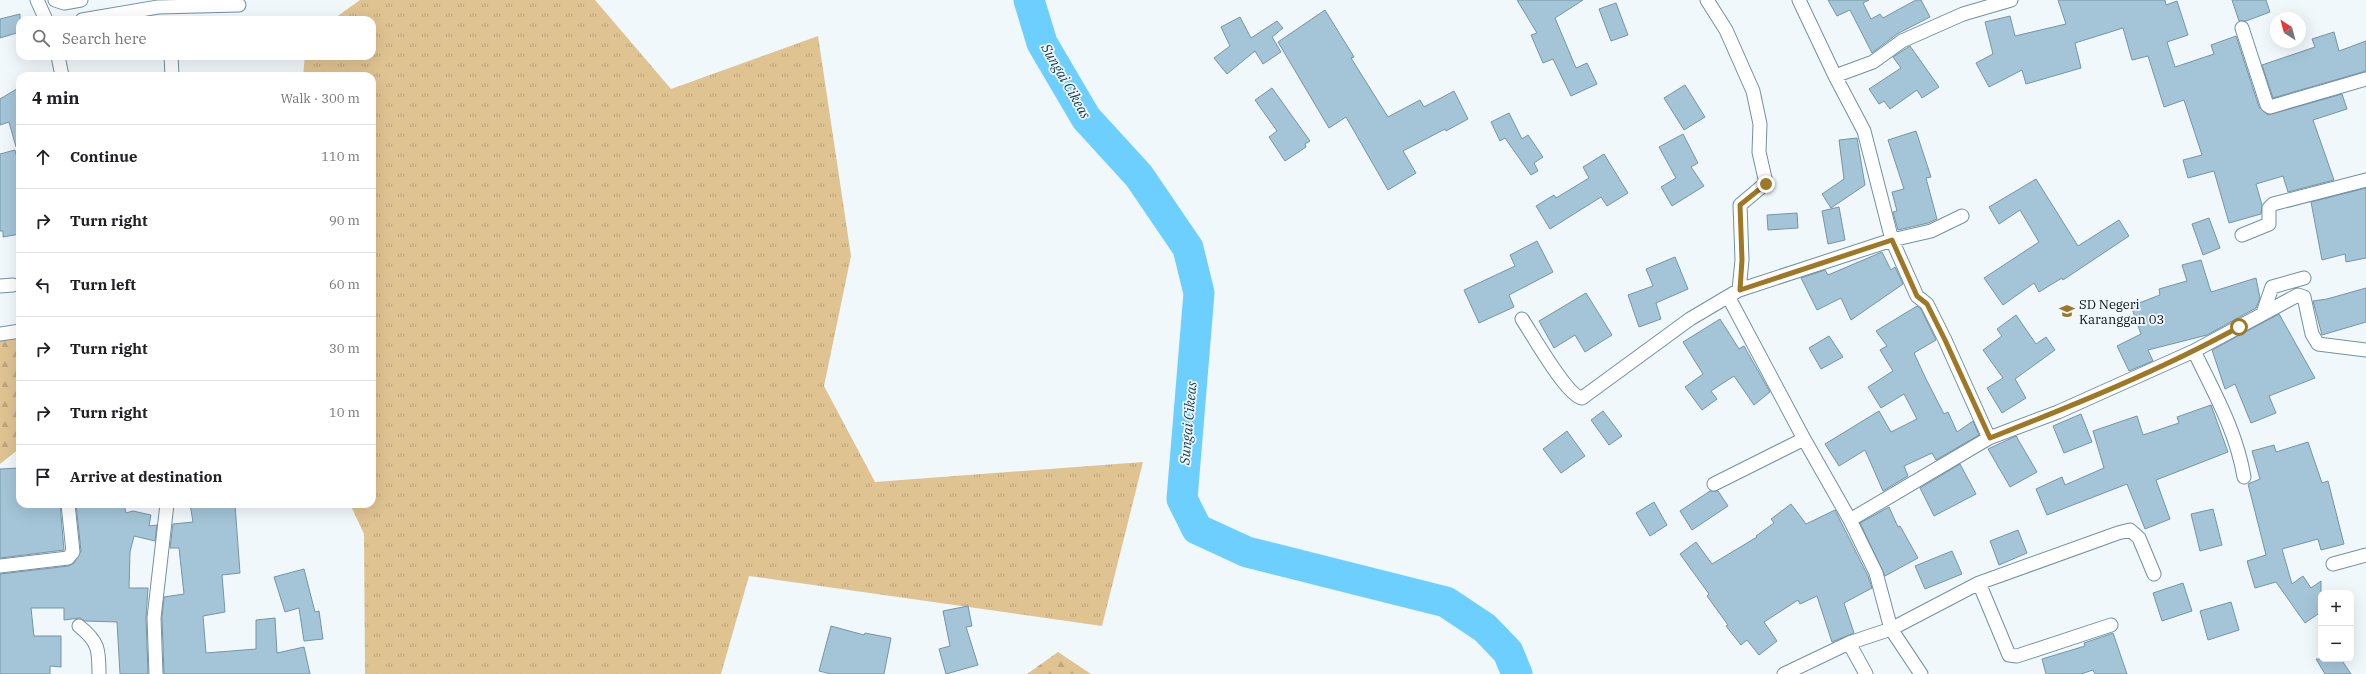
<!DOCTYPE html>
<meta charset="utf-8">
<style>
:root{--surface:#fff;--page:#f2f2f2;--text:#202124;--muted:#757577;--line:#e0e0e0}
body{margin:0;font-family:"IBM Plex Serif",serif;background:var(--page);color:var(--text)}
.controls{position:absolute;right:12px;bottom:12px;display:grid;overflow:hidden;border-radius:8px;box-shadow:0 4px 16px #0002}
.controls button{width:36px;height:36px;display:grid;place-items:center;padding:0;border:0;border-bottom:1px solid var(--line);background:var(--surface);color:var(--text);font:20px sans-serif}
.compass{position:absolute;left:2270px;top:12px;width:36px;height:36px;border-radius:50%;background:var(--surface);box-shadow:0 4px 16px #0002;rotate:324deg}
.stop{position:absolute;width:12px;height:12px;margin:-9px;border:3px solid #9e7825;border-radius:50%;background:#fff}
.stop.end{background:#9e7825;border-color:#fff;box-shadow:0 1px 4px #0008}
.list{margin:0;padding:0;list-style:none}
h2{display:flex;justify-content:space-between;align-items:center;height:52px;margin:0;padding:0 16px;font-size:17px}
h2 small{font-size:13px;font-weight:400;color:var(--muted)}
.list li{display:grid;grid-template-columns:26px 1fr auto;gap:12px;align-items:center;box-sizing:border-box;height:64px;padding:0 16px;border-top:1px solid var(--line)}
.list b{display:block;font-size:15px;white-space:nowrap}
.list em{font-size:13px;font-style:normal;color:var(--muted)}
.icon{flex:none;width:22px;height:22px;fill:none;stroke:currentColor;stroke-width:2;stroke-linecap:round;stroke-linejoin:round}
.map{position:relative;flex:none;width:2366px;height:674px;overflow:hidden}
.search{position:absolute;background:var(--surface);box-shadow:0 4px 16px #0002;left:16px;top:16px;width:360px;height:44px;display:flex;align-items:center;gap:10px;box-sizing:border-box;padding:0 14px;border-radius:12px;color:var(--muted);font-size:15px}
.panel{position:absolute;background:var(--surface);box-shadow:0 4px 16px #0002;left:16px;top:72px;width:360px;height:436px;border-radius:12px}
.map>svg:first-child{display:block}
.grass{fill:url(#grass-tufts)}
.forest{fill:url(#forest-firs)}
.lines{fill:none;stroke-linecap:round;stroke-linejoin:round}
.river{stroke:#6dcffe;stroke-width:31}
.building{fill:#a3c5d7;stroke:#7595a6}
.street-casing{stroke:#7191a2;stroke-width:15}
.street{stroke:#fff;stroke-width:13}
.route{stroke:#9e7825;stroke-width:5}
.labels{text-anchor:middle;dominant-baseline:central;stroke-width:3.5;stroke-linejoin:round;paint-order:stroke}
.poi-label{font-size:13px;fill:#051016;stroke:#f1f8fc;text-anchor:start}
.water-label{font-size:14px;font-style:italic;fill:#103c4f;stroke:#f1f8fc}
</style>
<div class="map">
<svg width="2366" height="674" viewBox="0 0 2366 674">
<defs>
<pattern id="grass-tufts" width="24" height="20" patternUnits="userSpaceOnUse"><rect width="24" height="20" fill="#dfc391"/><path d="M3 7l-1-3M5 7V3M7 7l1-3M15 17l-1-3M17 17v-4M19 17l1-3" fill="none" stroke="#bea67c"/></pattern>
<pattern id="forest-firs" width="22" height="20" patternUnits="userSpaceOnUse"><rect width="22" height="20" fill="#dfc391"/><path d="M5 1l3.5 6h-7zM16 11l3.5 6h-7z" fill="#bea67c"/></pattern>
</defs>
<rect width="100%" height="100%" fill="#f1f8fc"/>
<path class="grass" d="M 360,0 L 595,0 L 671,89 L 818,36 L 851,256 L 824,386 L 875,482 L 1143,462 L 1102,626 L 749,576 L 721,674 L 365,674 L 364,534 L 350,504 L 372,504 L 372,76 L 303,76 L 305,56 L 372,56 L 372,20 L 332,20 Z"/>
<path class="forest" d="M 20,335 L 20,448 L 0,464 L 0,338 Z
M 1058,652 L 1091,674 L 1027,674 Z"/>
<g class="lines">
<path class="river" d="M 1029,0 L 1042,43 L 1086,118 L 1139,176 L 1188,248 L 1199,293 L 1182,499 L 1197,529 L 1247,552 L 1446,602 L 1485,628 L 1508,652 L 1517,674"/>
</g>
<path class="building" d="M 1517,0 L 1583,0 L 1555,18 L 1576,68 L 1587,63 L 1597,84 L 1571,96 L 1553,59 L 1543,63 L 1531,35 L 1537,33 Z
M 1828,0 L 1869,0 L 1863,3 L 1871,19 L 1880,14 L 1883,18 L 1916,0 L 1921,0 L 1930,17 L 1897,34 L 1872,53 L 1850,10 L 1837,16 Z
M 2058,0 L 2165,0 L 2166,5 L 2177,1 L 2188,35 L 2167,42 L 2175,67 L 2214,54 L 2211,45 L 2236,36 L 2259,107 L 2268,115 L 2342,94 L 2347,109 L 2313,120 L 2334,180 L 2288,192 L 2283,176 L 2256,184 L 2262,205 L 2261,214 L 2229,223 L 2214,171 L 2188,178 L 2183,160 L 2202,155 L 2184,100 L 2164,107 L 2148,56 L 2132,60 L 2123,28 L 2075,43 L 2081,68 L 2026,84 L 2022,70 L 1989,87 L 1976,63 L 1993,54 L 1985,22 L 2010,16 L 2015,36 L 2066,24 Z
M 2232,0 L 2266,0 L 2270,12 L 2246,21 L 2239,21 Z
M 1616,3 L 1628,35 L 1611,41 L 1599,9 Z
M 1325,10 L 1354,57 L 1351,58 L 1388,117 L 1420,100 L 1424,107 L 1454,91 L 1468,119 L 1446,131 L 1445,129 L 1403,151 L 1416,173 L 1388,190 L 1346,117 L 1329,128 L 1278,42 Z
M 20,14 L 20,32 L 0,38 L 0,19 Z
M 1240,17 L 1251,38 L 1277,21 L 1283,28 L 1272,37 L 1281,52 L 1263,64 L 1255,51 L 1227,74 L 1214,58 L 1230,46 L 1221,27 Z
M 2334,32 L 2339,51 L 2366,41 L 2366,71 L 2273,98 L 2262,65 L 2315,47 L 2312,39 Z
M 1910,46 L 1939,87 L 1922,98 L 1917,90 L 1890,109 L 1884,101 L 1879,104 L 1869,89 L 1901,68 L 1893,57 Z
M 1685,85 L 1705,117 L 1684,130 L 1664,98 Z
M 20,87 L 20,146 L 16,147 L 9,122 L 0,125 L 0,99 Z
M 1272,88 L 1310,141 L 1305,144 L 1306,147 L 1285,161 L 1269,137 L 1277,131 L 1255,100 Z
M 1509,113 L 1522,139 L 1528,135 L 1543,157 L 1534,163 L 1538,171 L 1531,175 L 1505,138 L 1500,141 L 1491,122 Z
M 1916,131 L 1931,177 L 1926,178 L 1937,219 L 1928,223 L 1898,230 L 1893,212 L 1897,211 L 1892,192 L 1904,189 L 1888,140 Z
M 1683,134 L 1698,163 L 1691,167 L 1704,186 L 1672,206 L 1661,187 L 1676,178 L 1659,147 Z
M 1857,138 L 1865,185 L 1831,208 L 1822,194 L 1844,179 L 1839,140 Z
M 15,150 L 20,171 L 20,234 L 3,237 L 3,231 L 0,231 L 0,154 Z
M 1604,154 L 1628,193 L 1607,206 L 1601,197 L 1550,229 L 1536,206 L 1554,195 L 1556,198 L 1589,178 L 1583,167 Z
M 2036,179 L 2078,246 L 2119,220 L 2129,236 L 2063,280 L 2062,278 L 2039,292 L 2034,283 L 2003,305 L 1984,278 L 2039,242 L 2020,210 L 1999,224 L 1989,207 Z
M 2366,188 L 2366,258 L 2346,262 L 2345,254 L 2322,260 L 2311,202 Z
M 1839,207 L 1845,240 L 1828,244 L 1822,211 Z
M 1797,213 L 1798,228 L 1768,230 L 1767,215 Z
M 2209,218 L 2220,248 L 2203,255 L 2192,224 Z
M 1537,241 L 1553,272 L 1509,295 L 1514,307 L 1479,323 L 1464,290 L 1515,266 L 1510,255 Z
M 1882,252 L 1891,270 L 1895,267 L 1903,284 L 1851,320 L 1841,298 L 1817,310 L 1801,278 L 1825,270 L 1828,275 Z
M 1675,257 L 1688,289 L 1656,303 L 1661,319 L 1639,327 L 1628,295 L 1653,286 L 1646,269 Z
M 2201,260 L 2211,292 L 2256,278 L 2260,298 L 2256,308 L 2207,335 L 2148,350 L 2153,361 L 2129,371 L 2117,346 L 2141,334 L 2131,306 L 2160,295 L 2159,289 L 2187,281 L 2182,265 Z
M 2366,288 L 2366,322 L 2322,335 L 2313,301 L 2327,299 Z
M 1586,293 L 1612,335 L 1585,352 L 1575,335 L 1554,348 L 1539,321 Z
M 1917,306 L 1921,309 L 1936,340 L 1914,353 L 1926,379 L 1944,414 L 1948,412 L 1957,432 L 1973,421 L 1979,435 L 1936,460 L 1932,453 L 1904,466 L 1908,476 L 1883,491 L 1865,450 L 1839,466 L 1825,444 L 1879,411 L 1891,432 L 1917,419 L 1904,394 L 1881,408 L 1868,387 L 1893,371 L 1880,350 L 1887,346 L 1876,331 Z
M 2279,314 L 2315,378 L 2269,396 L 2276,413 L 2251,423 L 2235,384 L 2225,389 L 2212,350 Z
M 2016,315 L 2036,344 L 2046,337 L 2055,350 L 2015,379 L 2026,398 L 2002,413 L 1987,388 L 2003,378 L 1983,350 L 2002,336 L 1997,329 Z
M 1720,319 L 1739,349 L 1744,346 L 1770,392 L 1754,405 L 1734,376 L 1711,391 L 1717,399 L 1702,410 L 1685,387 L 1703,374 L 1683,342 Z
M 1829,336 L 1843,357 L 1821,369 L 1809,348 Z
M 2211,405 L 2228,452 L 2156,480 L 2170,519 L 2145,529 L 2127,484 L 2047,515 L 2036,489 L 2062,477 L 2065,485 L 2104,468 L 2093,431 L 2137,416 L 2143,435 L 2179,423 L 2177,417 Z
M 1603,411 L 1622,436 L 1609,445 L 1591,420 Z
M 2081,414 L 2092,442 L 2064,453 L 2053,426 Z
M 1567,431 L 1585,456 L 1561,473 L 1543,449 Z
M 2016,436 L 2037,472 L 2010,487 L 1988,449 Z
M 2308,442 L 2322,483 L 2328,481 L 2344,544 L 2321,550 L 2318,539 L 2282,549 L 2292,584 L 2303,576 L 2311,588 L 2321,581 L 2321,612 L 2305,623 L 2276,582 L 2255,588 L 2247,561 L 2266,555 L 2248,484 L 2260,479 L 2252,451 L 2274,445 L 2276,452 Z
M 1960,464 L 1976,494 L 1934,516 L 1920,488 Z
M 20,468 L 20,504 L 60,504 L 64,550 L 0,558 L 0,469 Z
M 1710,491 L 1718,491 L 1728,506 L 1692,530 L 1680,511 Z
M 1654,502 L 1667,525 L 1650,536 L 1636,513 Z
M 76,504 L 124,504 L 126,513 L 133,511 L 151,515 L 149,526 L 157,525 L 155,541 L 134,536 L 130,552 L 129,588 L 148,588 L 146,618 L 148,674 L 120,674 L 117,622 L 85,621 L 80,618 L 64,620 L 64,608 L 31,608 L 34,636 L 61,636 L 61,667 L 50,666 L 50,674 L 0,674 L 0,574 L 69,566 L 74,563 L 81,551 Z
M 190,504 L 235,504 L 240,573 L 222,575 L 225,612 L 203,616 L 206,653 L 256,649 L 256,620 L 275,618 L 277,653 L 304,647 L 310,674 L 164,674 L 162,618 L 164,597 L 184,594 L 179,548 L 170,548 L 173,524 L 193,522 Z
M 1791,504 L 1806,524 L 1835,510 L 1868,576 L 1872,588 L 1844,603 L 1854,633 L 1832,642 L 1817,596 L 1800,604 L 1798,600 L 1764,622 L 1777,641 L 1759,655 L 1747,640 L 1741,645 L 1726,626 L 1728,625 L 1707,596 L 1709,594 L 1680,554 L 1696,542 L 1712,564 L 1757,537 L 1756,536 L 1774,523 L 1771,519 Z
M 1889,507 L 1898,527 L 1900,526 L 1918,558 L 1885,576 L 1860,523 Z
M 2213,509 L 2222,545 L 2200,551 L 2191,514 Z
M 2018,530 L 2027,553 L 1999,565 L 1990,541 Z
M 1952,551 L 1962,574 L 1925,589 L 1915,566 Z
M 304,569 L 315,612 L 319,611 L 323,639 L 304,641 L 299,608 L 285,612 L 274,577 Z
M 2183,583 L 2192,611 L 2162,621 L 2153,593 Z
M 2231,602 L 2239,630 L 2208,640 L 2200,611 Z
M 968,606 L 972,626 L 966,627 L 978,665 L 946,674 L 939,649 L 950,646 L 943,611 Z
M 831,626 L 864,635 L 865,633 L 891,638 L 884,674 L 831,674 L 819,671 Z
M 2113,633 L 2127,674 L 2095,674 L 2093,670 L 2081,674 L 2046,674 L 2042,659 L 2085,646 L 2084,643 Z
M 2316,659 L 2341,659 L 2351,674 L 2325,674 Z"/>
<g class="lines">
<g class="street-casing">
<path id="street" d="M 37,0 L 46,20
M 55,0 L 64,3 L 81,0
M 1799,0 L 1835,76
M 82,20 L 158,7 L 239,5
M 2242,28 L 2267,105 L 2270,107 L 2366,79
M 58,56 L 62,76
M 171,56 L 172,76
M 2242,235 L 2269,224 L 2269,208 L 2273,204 L 2366,180
M 0,286 L 13,285
M 1739,290 L 1892,240 L 1931,231 L 1962,216
M 1729,298 L 1804,439 L 1850,520 L 1876,573 L 1891,629 L 1921,674
M 2263,313 L 2272,287 L 2304,278
M 1522,319 C 1532,334 1567,396 1582,398 L 1690,319 L 1739,290 L 1742,260 L 1740,205 L 1766,183 L 1759,152 L 1760,124 L 1753,91 L 1726,30 L 1707,0
M 0,334 L 20,331
M 2194,351 C 2214,393 2236,430 2244,477
M 1989,438 L 1945,340 L 1927,304 L 1917,296 L 1892,240 L 1864,131 L 1835,76 L 1873,62 L 1902,41 L 1963,14 L 2011,0
M 1714,484 L 1804,439
M 1850,520 L 1989,438 L 2058,412 L 2194,351 L 2298,295 L 2304,297 L 2312,334 L 2318,344 L 2366,350
M 2333,564 L 2366,555
M 0,566 L 68,558 L 73,552 L 68,504
M 1979,583 L 2009,655 L 2017,656 L 2111,625
M 79,626 C 99,642 99,650 99,674
M 1849,643 L 1866,674
M 156,674 L 154,618 L 167,504
M 1784,674 L 1849,643 L 1891,629 L 1979,583 L 2118,533 L 2130,530 L 2139,538 L 2154,574"/>
</g>
<use href="#street" class="street"/>
</g>
<g class="lines">
<path class="route" d="M 1766,184 L 1740,205 L 1742,260 L 1740,290 L 1892,240 L 1917,296 L 1927,304 L 1945,340 L 1990,438 C 2074,405 2159,371 2239,327"/>
</g>
<defs>
<g id="school-bare" transform="scale(1.2)"><path d="M0-5L7-2L0 1L-7-2ZM-4 1L0 2.5L4 1V4Q0 6-4 4Z" fill="#9e7825" stroke="#f1f8fc" stroke-width="2.5" paint-order="stroke"/></g>
</defs>
<g fill-rule="evenodd">
<use href="#school-bare" x="2067" y="311"/>
</g>
<g class="labels">
<g class="poi-label">
<text x="2079" y="304">SD Negeri<tspan x="2079" dy="15">Karanggan 03</tspan></text>
</g>
<g class="water-label">
<text transform="translate(1066 81) rotate(60)">Sungai Cikeas</text>
<text transform="translate(1188 423) rotate(-85)">Sungai Cikeas</text>
</g>
</g>
</svg>
<div class="controls">
<button>+</button>
<button>−</button>
</div>
<svg class="compass" viewBox="-18 -18 36 36"><path d="M0-13l5 13h-10z" fill="#e53935"/><path d="M0 13l5-13h-10z" fill="#757577"/></svg>
<div class="stop" style="left:2239px;top:327px"></div>
<div class="stop end" style="left:1766px;top:184px"></div>
<div class="search"><svg class="icon" aria-label="search" viewBox="0 0 24 24"><circle cx="10" cy="10" r="6"/><path d="M15 15l6 6"/></svg>Search here</div>
<section class="panel">
<h2>4 min<small>Walk · 300 m</small></h2>
<ul class="list">
<li><svg class="icon" aria-label="ahead" viewBox="0 0 24 24"><path d="M12 20V5M6 11l6-6 6 6"/></svg><div><b>Continue</b></div><em>110 m</em></li>
<li><svg class="icon" aria-label="right" viewBox="0 0 24 24"><path d="M7 20v-9h11M14 6l5 5-5 5"/></svg><div><b>Turn right</b></div><em>90 m</em></li>
<li><svg class="icon" aria-label="left" viewBox="0 0 24 24"><path d="M17 20v-9H6M10 6l-5 5 5 5"/></svg><div><b>Turn left</b></div><em>60 m</em></li>
<li><svg class="icon" aria-label="right" viewBox="0 0 24 24"><path d="M7 20v-9h11M14 6l5 5-5 5"/></svg><div><b>Turn right</b></div><em>30 m</em></li>
<li><svg class="icon" aria-label="right" viewBox="0 0 24 24"><path d="M7 20v-9h11M14 6l5 5-5 5"/></svg><div><b>Turn right</b></div><em>10 m</em></li>
<li><svg class="icon" aria-label="arrive" viewBox="0 0 24 24"><path d="M6 21V4h12l-3 4 3 4H6"/></svg><div><b>Arrive at destination</b></div></li>
</ul>
</section>
</div>
